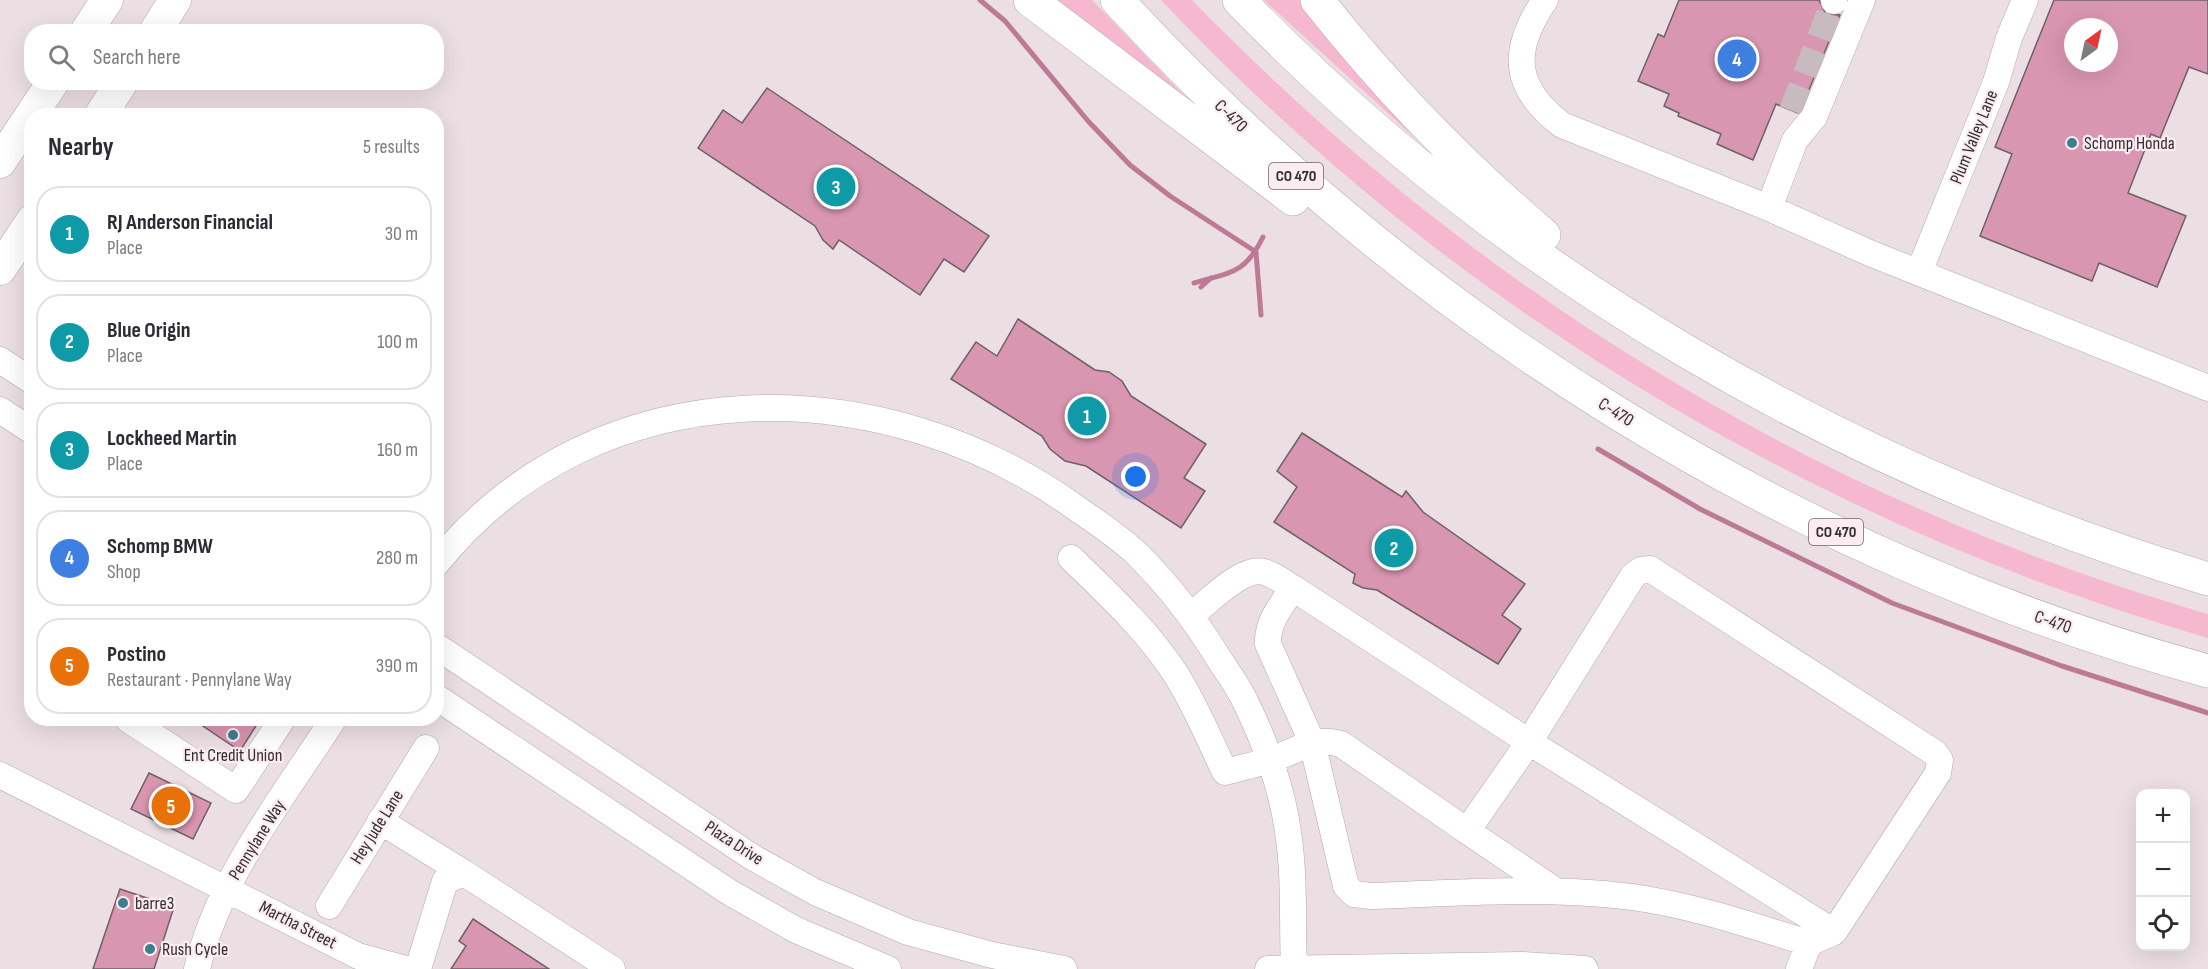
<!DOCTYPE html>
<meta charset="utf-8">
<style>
:root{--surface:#fff;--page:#f7f7f7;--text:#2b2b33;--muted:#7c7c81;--line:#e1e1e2;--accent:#7c3aed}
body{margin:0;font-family:"Sofia Sans Condensed",sans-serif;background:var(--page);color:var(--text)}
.controls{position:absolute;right:18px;bottom:18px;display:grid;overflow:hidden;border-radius:12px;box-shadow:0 6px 24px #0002}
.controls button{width:54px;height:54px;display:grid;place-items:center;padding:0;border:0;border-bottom:2px solid var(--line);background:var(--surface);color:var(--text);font:30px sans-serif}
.compass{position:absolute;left:2064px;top:18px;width:54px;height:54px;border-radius:50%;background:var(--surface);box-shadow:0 6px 24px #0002;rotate:33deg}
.you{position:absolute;left:1136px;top:477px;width:21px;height:21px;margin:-15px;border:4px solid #fff;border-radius:50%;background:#1a73e8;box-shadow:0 0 0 9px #1a73e833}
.badge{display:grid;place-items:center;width:39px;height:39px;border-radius:50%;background:var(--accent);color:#fff;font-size:20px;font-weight:700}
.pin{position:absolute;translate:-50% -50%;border:3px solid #fff;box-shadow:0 2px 6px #0006}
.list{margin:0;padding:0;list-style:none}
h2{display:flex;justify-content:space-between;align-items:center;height:78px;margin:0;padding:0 24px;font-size:26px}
h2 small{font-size:20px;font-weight:400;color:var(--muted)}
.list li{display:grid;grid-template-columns:39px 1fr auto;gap:18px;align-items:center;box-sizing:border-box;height:96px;margin:0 12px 12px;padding:0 12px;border:2px solid var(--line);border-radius:24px}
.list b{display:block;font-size:22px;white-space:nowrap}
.list p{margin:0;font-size:20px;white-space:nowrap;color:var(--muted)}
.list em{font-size:20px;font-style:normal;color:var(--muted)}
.icon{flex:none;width:33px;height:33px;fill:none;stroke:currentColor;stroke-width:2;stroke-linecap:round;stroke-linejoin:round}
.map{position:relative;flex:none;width:2208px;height:969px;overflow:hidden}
.search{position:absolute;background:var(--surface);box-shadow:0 6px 24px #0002;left:24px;top:24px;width:420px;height:66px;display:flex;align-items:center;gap:15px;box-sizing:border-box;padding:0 21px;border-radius:24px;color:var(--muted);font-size:22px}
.panel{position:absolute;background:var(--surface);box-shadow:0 6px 24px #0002;left:24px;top:108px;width:420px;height:618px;border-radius:24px}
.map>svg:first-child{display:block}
.green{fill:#f5b8cf}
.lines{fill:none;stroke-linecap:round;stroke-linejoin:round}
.stream{stroke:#bc7a94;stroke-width:5}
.building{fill:#d996b0;stroke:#6d6165;stroke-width:1.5;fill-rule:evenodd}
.minor-tunnel{stroke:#c7bbc0;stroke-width:26;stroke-dasharray:26 13;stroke-linecap:butt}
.minor-casing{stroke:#b4a8ac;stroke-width:27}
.major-casing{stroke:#b4a8ac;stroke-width:33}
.highway-casing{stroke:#b4a8ac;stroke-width:34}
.minor{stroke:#fff;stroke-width:26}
.major{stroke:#fff;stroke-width:32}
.highway{stroke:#fff;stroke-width:33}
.poi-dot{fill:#3c7f8f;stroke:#faecf1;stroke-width:2}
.labels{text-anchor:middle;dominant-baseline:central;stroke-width:4.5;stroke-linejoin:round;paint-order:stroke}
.shield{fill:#faecf1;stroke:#6e6668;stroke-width:1.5}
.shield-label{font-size:16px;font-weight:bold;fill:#322d2e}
.street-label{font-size:18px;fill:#322d2e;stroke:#faecf1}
.poi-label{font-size:18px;fill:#322d2e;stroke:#faecf1;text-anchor:start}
</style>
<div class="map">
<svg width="2208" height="969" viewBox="0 0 2208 969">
<rect width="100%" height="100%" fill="#ecdfe4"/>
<path class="green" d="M 1049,0 L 1092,0 L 1196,108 Z
M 1161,0 L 1192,0 C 1475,291 1818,501 2208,614 L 2208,638 C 1809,522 1446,303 1161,0 Z
M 1264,0 L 1302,0 L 1416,134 L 1414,137 Z"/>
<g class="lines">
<path class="stream" d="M 980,0 L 1005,21 L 1088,121 L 1130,165 L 1170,196 L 1256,252 L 1261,315
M 1194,283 C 1231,272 1245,274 1263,237
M 1201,287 L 1211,278
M 1598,449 L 1700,509 L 1892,603 L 2062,666 L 2208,713"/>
</g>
<path class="building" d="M 1679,0 L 1819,0 L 1826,14 L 1840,15 L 1801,109 L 1798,113 L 1776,104 L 1753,160 L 1717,144 L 1721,134 L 1678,116 L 1679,113 L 1664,106 L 1669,94 L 1638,81 L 1658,34 L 1664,37 Z
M 2054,0 L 2208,0 L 2208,74 L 2189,67 L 2160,138 L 2151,134 L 2128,193 L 2186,216 L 2157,287 L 2099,263 L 2092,281 L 1980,236 L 2012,154 L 1995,147 ZM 2073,27 L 2109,27 L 2109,63 L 2073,63 Z
M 767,88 L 989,236 L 964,272 L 944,259 L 920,295 L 839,240 L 833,249 L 823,240 L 815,226 L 698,148 L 723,110 L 742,123 Z
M 1018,319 L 1095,370 L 1109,372 L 1122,381 L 1131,396 L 1206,444 L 1184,478 L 1205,491 L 1181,528 L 1086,466 L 1065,461 L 1050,449 L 1042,436 L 951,379 L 976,342 L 997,356 Z
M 1302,433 L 1402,497 L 1406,491 L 1423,512 L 1525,584 L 1502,615 L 1521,629 L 1498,664 L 1377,590 L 1363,588 L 1353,583 L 1355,574 L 1274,522 L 1297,487 L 1277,471 Z
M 191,718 L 261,718 L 240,751 Z
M 149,773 L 211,803 L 193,839 L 131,809 Z
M 120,889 L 174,907 L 154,969 L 93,969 Z
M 473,919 L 549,969 L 451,969 L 466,946 L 459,941 Z"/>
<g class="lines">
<path class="minor-tunnel" d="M 1792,111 L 1834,1"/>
<g class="minor-casing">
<path id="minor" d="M 1545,0 C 1511,50 1512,87 1562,125 L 1769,208 L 1872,254 L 2208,388
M 1834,1 L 1834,0
M 1769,208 L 1795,140 L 1814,117 L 1862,0
M 1919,272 L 1996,82 L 2009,38 L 2025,0
M 0,360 L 32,381
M 0,410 L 32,431
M 1071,558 C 1108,594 1146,629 1175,673 C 1195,704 1209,739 1225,772 C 1240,768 1255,765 1270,760 C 1295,752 1314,736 1341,744 L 1467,831
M 436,564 C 596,364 884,368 1079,510 C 1099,524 1121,538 1139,556 C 1170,587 1196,621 1219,659 C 1228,673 1238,686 1245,701 C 1265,742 1282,787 1288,832 C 1295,876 1292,924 1294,969
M 1192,615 C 1208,602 1242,566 1264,572 C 1274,574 1284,583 1293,588
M 436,646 L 752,857 L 815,892 L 908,932 L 992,955 L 1064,969
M 436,697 L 729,892 L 796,930 L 888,969
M 129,720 L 236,790 L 283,718
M 0,775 L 358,956 L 406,969
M 380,821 L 464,873
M 1556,891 L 1467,831 L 1529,742 L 1834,932
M 329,906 L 426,748
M 197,969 C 219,876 284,797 334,718
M 418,969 L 445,881 L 464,873 L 612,969
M 1268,969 L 1522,965 L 1585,969
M 1799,969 L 1809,943 C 1755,927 1701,908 1645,899 C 1555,885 1463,893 1371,896 L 1354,894 L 1346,886 L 1312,742 L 1268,644 C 1267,622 1281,606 1293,588 L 1529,742 L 1633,576 L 1641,570 L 1650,569 L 1935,753 L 1940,760 L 1938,773 L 1834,932 L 1809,943"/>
</g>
<g class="major-casing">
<path id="major" d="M 86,32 L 107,0
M 155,32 L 175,0
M 100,116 L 122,82
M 0,162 L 53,82
M 0,269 L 32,221"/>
</g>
<g class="highway-casing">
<path id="highway" d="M 1030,0 L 1293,199
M 1117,0 C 1410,318 1790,557 2208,671
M 1239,0 C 1504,275 1844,469 2208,579
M 1317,0 C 1385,86 1460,164 1544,235"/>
</g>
<use href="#minor" class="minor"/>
<use href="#major" class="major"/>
<use href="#highway" class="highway"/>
</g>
<g class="poi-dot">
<circle cx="2072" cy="143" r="6"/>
<circle cx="233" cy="735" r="6"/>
<circle cx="123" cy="903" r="6"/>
<circle cx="150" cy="949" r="6"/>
</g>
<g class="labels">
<g class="shield">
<rect x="1269" y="163" width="54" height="26" rx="4.5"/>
<rect x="1809" y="519" width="54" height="26" rx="4.5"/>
</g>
<g class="shield-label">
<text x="1296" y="176">CO 470</text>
<text x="1836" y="532">CO 470</text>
</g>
<g class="street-label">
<text transform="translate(1231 116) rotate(44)">C-470</text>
<text transform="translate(1974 137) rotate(-68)">Plum Valley Lane</text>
<text transform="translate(1616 412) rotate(32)">C-470</text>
<text transform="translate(2053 622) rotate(19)">C-470</text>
<text transform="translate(377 827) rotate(-58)">Hey Jude Lane</text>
<text transform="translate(257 840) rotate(-58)">Pennylane Way</text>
<text transform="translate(734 843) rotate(33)">Plaza Drive</text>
<text transform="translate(298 925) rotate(27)">Martha Street</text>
</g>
<g class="poi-label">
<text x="2084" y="143">Schomp Honda</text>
<text x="233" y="755" text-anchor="middle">Ent Credit Union</text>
<text x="135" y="903">barre3</text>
<text x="162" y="949">Rush Cycle</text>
</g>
</g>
</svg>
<div class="controls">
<button>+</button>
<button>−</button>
<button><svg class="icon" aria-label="locate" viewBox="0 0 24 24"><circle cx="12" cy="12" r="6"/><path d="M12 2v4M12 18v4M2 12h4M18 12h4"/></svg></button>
</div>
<svg class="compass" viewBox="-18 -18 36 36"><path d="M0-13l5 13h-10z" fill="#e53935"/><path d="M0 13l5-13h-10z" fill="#7c7c81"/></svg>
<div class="you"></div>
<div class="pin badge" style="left:1087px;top:416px;background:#0f9aa8">1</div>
<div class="pin badge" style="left:1394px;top:548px;background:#0f9aa8">2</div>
<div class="pin badge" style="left:836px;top:187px;background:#0f9aa8">3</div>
<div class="pin badge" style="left:1737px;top:59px;background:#3f7fe0">4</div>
<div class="pin badge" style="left:171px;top:806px;background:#e8710a">5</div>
<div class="search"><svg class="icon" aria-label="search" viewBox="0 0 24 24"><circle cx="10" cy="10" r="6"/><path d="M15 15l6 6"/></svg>Search here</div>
<section class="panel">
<h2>Nearby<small>5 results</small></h2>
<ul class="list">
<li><span class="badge" style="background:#0f9aa8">1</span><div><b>RJ Anderson Financial</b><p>Place</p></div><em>30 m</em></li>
<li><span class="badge" style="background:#0f9aa8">2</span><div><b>Blue Origin</b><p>Place</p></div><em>100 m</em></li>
<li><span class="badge" style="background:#0f9aa8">3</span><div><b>Lockheed Martin</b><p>Place</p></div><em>160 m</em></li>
<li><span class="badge" style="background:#3f7fe0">4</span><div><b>Schomp BMW</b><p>Shop</p></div><em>280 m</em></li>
<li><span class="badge" style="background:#e8710a">5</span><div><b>Postino</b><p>Restaurant · Pennylane Way</p></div><em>390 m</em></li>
</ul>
</section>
</div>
